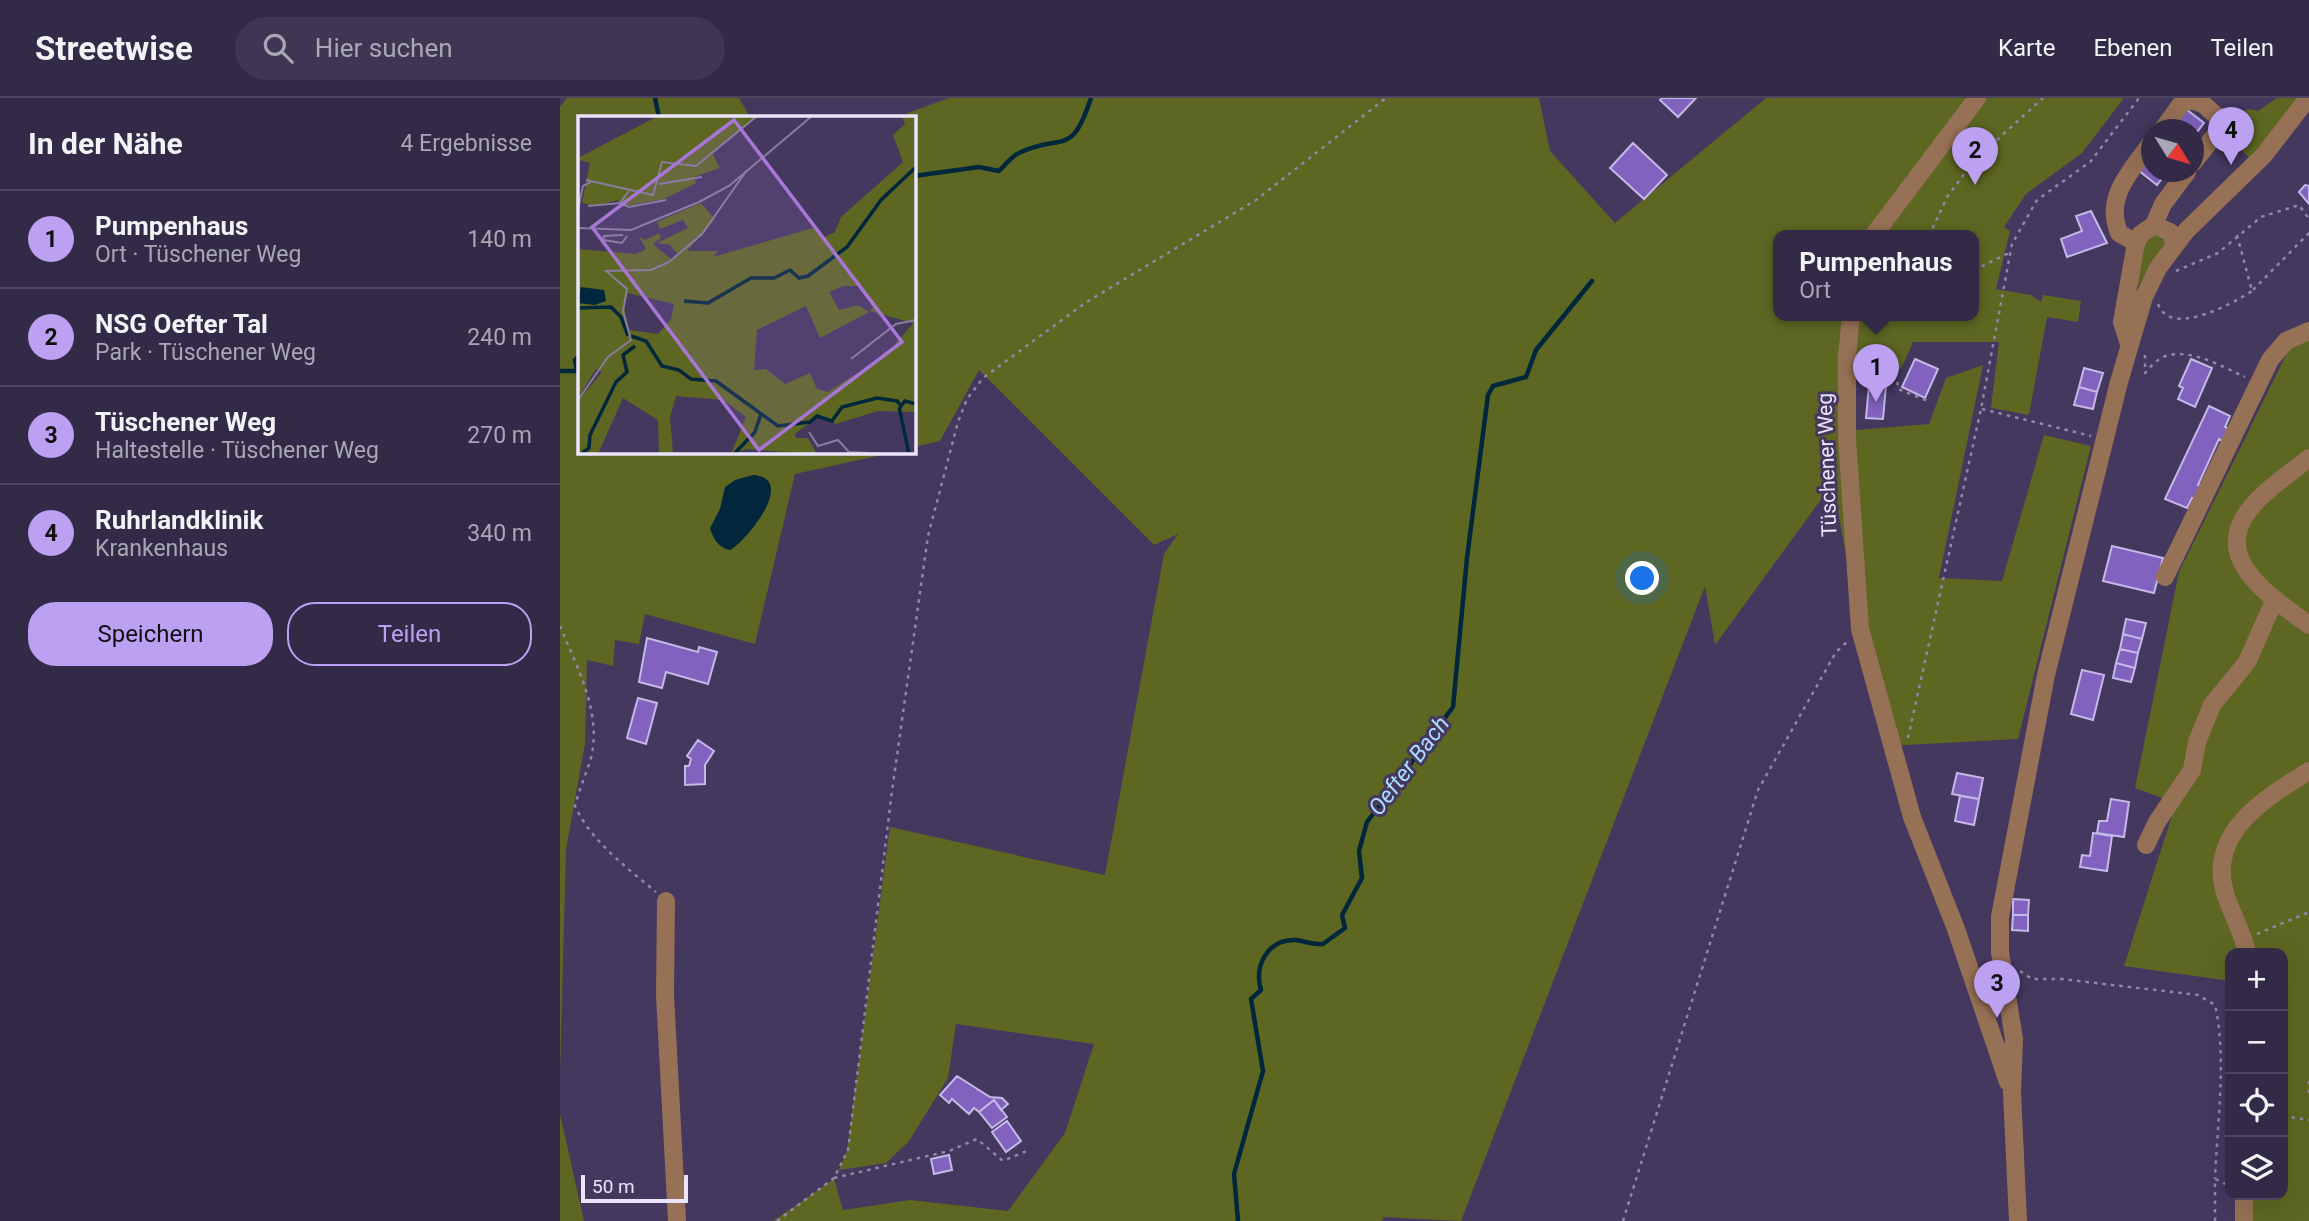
<!DOCTYPE html>
<html lang="de">
<meta charset="utf-8">
<style>
:root{--surface:#332a47;--page:#3e3652;--text:#f1f3f6;--muted:#a9a7b4;--line:#4e4660;--accent:#bca0f2}
body{margin:0;font-family:Roboto,sans-serif;background:var(--page);color:var(--text)}
.controls{position:absolute;right:21px;bottom:21px;display:grid;overflow:hidden;border-radius:14px;box-shadow:0 7px 28px #0002}
.controls button{width:63px;height:63px;display:grid;place-items:center;padding:0;border:0;border-bottom:2px solid var(--line);background:var(--surface);color:var(--text);font:35px sans-serif}
.compass{position:absolute;left:1581px;top:21px;width:63px;height:63px;border-radius:50%;background:var(--surface);box-shadow:0 7px 28px #0002;rotate:127deg}
.scale{position:absolute;left:21px;bottom:18px;width:107px;box-sizing:border-box;padding-left:7px;border:4px solid #eae4fc;border-top:0;font-size:19px;line-height:24px;white-space:nowrap;color:#eae4fc;-webkit-text-stroke:5px #44385f;paint-order:stroke}
.you{position:absolute;left:1083px;top:481px;width:24px;height:24px;margin:-18px;border:5px solid #fff;border-radius:50%;background:#1a73e8;box-shadow:0 0 0 10px #1a73e833}
.badge{display:grid;place-items:center;width:46px;height:46px;border-radius:50%;background:var(--accent);color:#111;font-size:23px;font-weight:700}
.pin{position:absolute;translate:-50% -58px;filter:drop-shadow(0 2px 4px #0008)}
.pin::after{content:'';position:absolute;top:37px;width:24px;height:21px;background:inherit;clip-path:polygon(0 0,100% 0,50% 100%)}
.popup{position:absolute;left:1213px;top:132px;width:206px;height:91px;box-sizing:border-box;display:grid;place-content:center;border-radius:14px;background:var(--surface);filter:drop-shadow(0 2px 5px #0005);font-size:23px;white-space:nowrap;color:var(--muted)}
.popup b{font-size:26px;color:var(--text)}
.popup::after{content:'';position:absolute;left:50%;top:100%;margin-left:-14px;border:14px solid transparent;border-top-color:var(--surface)}
.list{margin:0;padding:0;list-style:none}
h2{display:flex;justify-content:space-between;align-items:center;height:91px;margin:0;padding:0 28px;font-size:30px}
h2 small{font-size:23px;font-weight:400;color:var(--muted)}
.list li{display:grid;grid-template-columns:46px 1fr auto;gap:21px;align-items:center;box-sizing:border-box;height:98px;padding:0 28px;border-top:2px solid var(--line)}
.list b{display:block;font-size:26px;white-space:nowrap}
.list p{margin:0;font-size:23px;white-space:nowrap;color:var(--muted)}
.list em{font-size:23px;font-style:normal;color:var(--muted)}
.actions{display:flex;gap:14px;padding:21px 28px}
.actions a{flex:1;padding:16px 0;border:2px solid var(--accent);border-radius:28px;text-align:center;font-size:24px;color:var(--accent)}
.actions .main{background:var(--accent);color:#111}
.icon{flex:none;width:38px;height:38px;fill:none;stroke:currentColor;stroke-width:2;stroke-linecap:round;stroke-linejoin:round}
.map{position:relative;flex:none;width:1749px;height:1123px;overflow:hidden}
header{display:flex;align-items:center;gap:42px;box-sizing:border-box;height:98px;padding:0 35px;background:var(--surface);border-bottom:2px solid var(--line)}
header strong{font-size:33px}
nav{display:flex;gap:38px;margin-inline-start:auto;font-size:24px}
.search{width:490px;height:63px;background:var(--page);display:flex;align-items:center;gap:18px;box-sizing:border-box;padding:0 24px;border-radius:38px;color:var(--muted);font-size:26px}
main{display:flex}
aside{flex:1;background:var(--surface)}
.map>svg:first-child{display:block}
.green{fill:#5d6721;fill-rule:evenodd}
.water{fill:#00273b}
.lines{fill:none;stroke-linecap:round;stroke-linejoin:round}
.stream{stroke:#00273b;stroke-width:4.5}
.building{fill:#8162bf;stroke:#c4b8e6;stroke-width:2}
.path{stroke:#9187a8;stroke-width:2.5;stroke-dasharray:3.5 5;stroke-linecap:butt}
.minor{stroke:#977155;stroke-width:18}
.labels{text-anchor:middle;dominant-baseline:central;stroke-width:6;stroke-linejoin:round;paint-order:stroke}
.street-label{font-size:21px;fill:#eae4fc;stroke:#44385f}
.water-label{font-size:23px;font-style:italic;fill:#abdcfd;stroke:#44385f}
.inset-river{fill:none;stroke:#00273b;stroke-width:3.5}
.inset-road{fill:none;stroke:#867d9e;stroke-width:2}
.view{fill:#a776d7;fill-opacity:0.15;stroke:#a776d7;stroke-width:3.5}
.inset-edge{fill:none;stroke:#eae4fc;stroke-width:3.5}
</style>
<header>
<strong>Streetwise</strong>
<div class="search"><svg class="icon" aria-label="search" viewBox="0 0 24 24"><circle cx="10" cy="10" r="6"/><path d="M15 15l6 6"/></svg>Hier suchen</div>
<nav><a>Karte</a><a>Ebenen</a><a>Teilen</a></nav>
</header>
<main>
<aside>
<h2>In der Nähe<small>4 Ergebnisse</small></h2>
<ul class="list">
<li><span class="badge">1</span><div><b>Pumpenhaus</b><p>Ort · Tüschener Weg</p></div><em>140 m</em></li>
<li><span class="badge">2</span><div><b>NSG Oefter Tal</b><p>Park · Tüschener Weg</p></div><em>240 m</em></li>
<li><span class="badge">3</span><div><b>Tüschener Weg</b><p>Haltestelle · Tüschener Weg</p></div><em>270 m</em></li>
<li><span class="badge">4</span><div><b>Ruhrlandklinik</b><p>Krankenhaus</p></div><em>340 m</em></li>
</ul>
<div class="actions"><a class="main">Speichern</a><a>Teilen</a></div>
</aside>
<div class="map">
<svg width="1749" height="1123" viewBox="0 0 1749 1123">
<rect width="100%" height="100%" fill="#44385f"/>
<path class="green" d="M 7,0 L 179,0 L 190,19 L 19,19 L 19,354 L 335,354 L 235,376 L 195,546 L 85,516 L 79,546 L 55,542 L 53,568 L 27,562 L 25,645 L 6,752 L 0,975 L 0,9 Z
M 389,0 L 979,0 L 990,53 L 1055,125 L 1206,0 L 1564,0 L 1522,55 L 1466,96 L 1444,129 L 1450,133 L 1436,191 L 1471,197 L 1481,204 L 1483,197 L 1521,203 L 1518,224 L 1487,219 L 1469,317 L 1431,310 L 1439,244 L 1353,244 L 1341,271 L 1283,279 L 1283,333 L 1369,326 L 1386,280 L 1423,267 L 1379,480 L 1442,483 L 1484,337 L 1531,348 L 1458,641 L 1327,648 L 1304,559 L 1273,385 L 1155,547 L 1145,488 L 901,1123 L 823,1119 L 822,1123 L 213,1123 L 274,1081 L 283,1112 L 350,1102 L 448,1113 L 505,1035 L 534,946 L 396,926 L 388,980 L 349,1043 L 326,1065 L 279,1072 L 287,1052 L 330,729 L 545,777 L 604,456 L 618,436 L 594,447 L 419,272 L 380,343 L 354,349 L 354,19 L 337,19 ZM 1218,138 L 1414,138 L 1414,218 L 1218,218 Z
M 1717,0 L 1740,0 L 1690,60 L 1676,47 L 1683,21 L 1682,14 L 1688,11 L 1698,13 Z
M 1598,136 L 1605,145 L 1576,191 L 1582,143 Z
M 1749,242 L 1749,1123 L 1675,1123 L 1675,1097 L 1723,1097 L 1723,855 L 1670,855 L 1670,883 L 1564,868 L 1616,705 L 1575,690 L 1619,474 L 1731,247 Z
M 0,1016 L 24,1123 L 0,1123 Z"/>
<path class="water" d="M 193,377 C 239,380 184,446 170,452 C 159,450 153,441 150,430 L 160,411 L 165,389 L 175,382 Z"/>
<g class="lines">
<path class="stream" d="M 95,0 L 99,19
M 354,78 L 419,69 L 439,73 C 445,67 452,58 459,55 C 503,34 511,61 531,0
M 0,273 L 17,273 L 15,262 L 19,258
M 678,1123 L 674,1076 L 703,973 L 691,901 L 701,892 C 694,868 707,841 736,842 C 745,843 753,847 763,846 L 785,830 L 782,817 L 802,780 L 799,753 L 807,724 L 893,609 L 907,460 L 928,297 L 933,288 L 966,279 L 976,252 L 1032,183"/>
</g>
<path class="building" d="M 1102,0 L 1136,0 L 1118,19 L 1100,2 Z
M 1626,11 L 1644,25 L 1633,39 L 1633,32 L 1609,32 Z
M 1073,45 L 1107,77 L 1084,101 L 1050,70 Z
M 1591,54 L 1591,74 L 1607,74 L 1597,87 L 1578,72 Z
M 1745,87 L 1749,88 L 1749,106 L 1739,94 Z
M 1531,113 L 1547,145 L 1507,159 L 1501,141 L 1522,133 L 1516,118 Z
M 1355,261 L 1378,271 L 1365,300 L 1342,289 Z
M 1631,261 L 1652,270 L 1635,309 L 1618,301 L 1623,290 L 1619,288 Z
M 1524,270 L 1543,275 L 1537,294 L 1519,289 Z
M 1309,287 L 1326,288 L 1323,321 L 1306,320 Z
M 1519,289 L 1537,294 L 1533,311 L 1514,307 Z
M 1649,308 L 1670,318 L 1665,329 L 1670,331 L 1664,344 L 1659,341 L 1638,387 L 1643,389 L 1637,402 L 1632,400 L 1627,410 L 1605,401 Z
M 1552,448 L 1603,460 L 1594,495 L 1543,483 Z
M 1566,521 L 1586,525 L 1582,541 L 1563,536 Z
M 1563,536 L 1582,541 L 1578,555 L 1560,551 Z
M 87,540 L 138,554 L 139,549 L 157,554 L 148,586 L 106,574 L 102,590 L 79,584 Z
M 1560,551 L 1578,555 L 1575,570 L 1556,565 Z
M 1556,565 L 1575,570 L 1571,584 L 1553,580 Z
M 1522,572 L 1544,577 L 1533,622 L 1511,616 Z
M 78,600 L 97,605 L 86,646 L 67,640 Z
M 138,642 L 154,653 L 145,667 L 145,686 L 125,687 L 125,668 L 129,668 L 131,661 L 127,658 Z
M 1397,675 L 1423,680 L 1419,701 L 1392,696 Z
M 1400,698 L 1419,701 L 1414,727 L 1395,723 Z
M 1551,701 L 1569,704 L 1564,739 L 1537,735 L 1539,723 L 1547,723 Z
M 1533,735 L 1552,738 L 1547,773 L 1520,769 L 1522,757 L 1530,758 Z
M 1453,801 L 1469,802 L 1468,817 L 1453,817 Z
M 1453,817 L 1468,817 L 1468,833 L 1452,832 Z
M 397,978 L 430,999 L 442,1000 L 448,1006 L 441,1012 L 434,1002 L 419,1014 L 414,1010 L 409,1016 L 392,1001 L 389,1005 L 380,997 Z
M 434,1002 L 447,1019 L 432,1030 L 419,1014 Z
M 447,1023 L 461,1043 L 446,1054 L 432,1034 Z
M 389,1057 L 392,1072 L 374,1076 L 371,1061 Z"/>
<g class="lines">
<path class="path" d="M 1677,137 L 1692,193 L 1749,135
M 1369,138 L 1387,99 L 1413,64 L 1483,0
M 1414,172 L 1449,155
M 1616,173 L 1658,155 L 1701,119 L 1739,107 L 1749,121
M 1598,206 C 1610,240 1672,206 1692,193
M 1585,257 L 1585,275 C 1591,268 1597,261 1606,258 C 1631,250 1663,269 1685,279
M 1303,286 L 1306,278 L 1337,281 L 1338,291 L 1368,303
M 1422,311 L 1531,338
M 0,528 C 17,569 42,615 31,660 C 26,676 19,692 15,708 C 31,743 66,769 96,794
M 1348,640 L 1421,311 L 1452,146 L 1477,102 L 1530,64 L 1579,0
M 1697,836 L 1749,814
M 1460,873 L 1472,881 L 1502,881 L 1638,897 L 1655,907 C 1667,958 1657,1028 1655,1081
M 1749,983 L 1749,997
M 1723,1018 L 1749,1022
M 274,1080 L 389,1053 L 417,1041 L 443,1063 L 469,1052
M 217,1123 L 274,1080 L 288,1052 L 332,693 L 368,438 L 398,324 L 407,301 L 423,280 L 525,205 L 696,102 L 826,0
M 1063,1123 L 1198,692 L 1276,554 L 1288,543
M 1655,1123 L 1655,1081 L 1670,1088"/>
<path class="minor" d="M 1602,32 L 1621,6 L 1630,2 L 1643,6 L 1660,21 L 1659,32 L 1633,65
M 1594,127 L 1603,106 L 1627,74
M 1313,138 L 1417,0
M 1576,145 L 1559,135 C 1544,99 1571,73 1591,45
M 1291,218 L 1287,258 L 1287,341 L 1300,531 L 1352,719 L 1396,831 L 1448,984
M 1569,246 L 1562,224 L 1576,145 L 1581,136 L 1594,127 L 1610,134 L 1615,147
M 1749,360 C 1731,375 1710,388 1695,405 C 1645,459 1710,498 1749,527
M 1605,479 L 1710,262 L 1726,243 L 1749,233
M 1586,747 L 1597,724 L 1632,672 L 1637,644 L 1652,607 L 1687,564 L 1715,501
M 106,803 L 105,897 L 117,1123
M 1687,855 C 1683,834 1671,815 1665,795 C 1647,735 1705,700 1749,673
M 1458,1123 L 1452,994 L 1454,941 L 1440,854 L 1440,819 L 1486,577 L 1559,284 L 1584,199 L 1598,170 L 1626,133 L 1704,57 L 1748,0
M 1684,1123 L 1684,1097"/>
</g>
<g class="labels">
<g class="street-label">
<text transform="translate(1267 367) rotate(-92)">Tüschener Weg</text>
</g>
<g class="water-label">
<text transform="translate(849 668) rotate(-53)">Oefter Bach</text>
</g>
</g>
<g transform="translate(18 18)">
<rect width="338" height="338" fill="#44385f"/>
<path d="M 80,0 L 181,0 L 134,37 L 142,52 L 116,61 L 118,67 L 86,83 L 47,90 L 39,84 L 18,90 L 4,87 L 12,47 L 1,44 L 0,49 L 0,42 ZM 324,0 L 338,0 L 338,296 L 300,295 L 258,308 L 242,299 L 217,318 L 218,322 L 230,322 L 239,338 L 168,333 L 153,338 L 168,301 L 145,284 L 98,280 L 92,301 L 95,338 L 81,338 L 80,304 L 45,282 L 20,338 L 0,338 L 0,285 L 24,256 L 18,253 L 0,282 L 0,133 L 58,138 L 68,133 L 61,121 L 67,124 L 81,117 L 83,122 L 75,128 L 94,144 L 100,139 L 92,129 L 79,127 L 110,112 L 105,104 L 82,113 L 79,106 L 123,87 L 137,103 L 109,135 L 140,135 L 135,141 L 238,111 L 245,122 L 257,116 L 263,101 L 325,46 L 315,19 L 327,8 ZM 265,170 L 280,170 L 295,191 L 292,195 L 335,207 L 310,237 L 250,276 L 239,273 L 232,257 L 207,268 L 188,253 L 176,254 L 179,214 L 228,190 L 242,222 L 291,196 L 280,189 L 261,194 L 251,176 ZM 50,177 L 96,188 L 93,203 L 80,218 L 51,214 L 46,191 Z" fill="#5d6721" fill-rule="evenodd"/>
<path d="M 3,171 L 26,174 L 28,185 L 17,189 L 0,187 Z" fill="#00273b"/>
<path class="inset-river" d="M 106,185 L 130,187 L 173,162 L 196,162 L 212,154 L 221,162 L 230,160 L 269,131 L 303,84 L 338,51M 0,192 L 33,191 L 43,201 L 50,220M 53,220 L 68,225 L 84,250 L 101,254 L 113,263 L 138,265 L 200,310 L 232,306 L 239,300 L 254,305 L 264,291 L 299,282 L 319,285 L 323,290 L 327,285 L 338,288M 321,291 L 331,338M 3,338 L 11,332 L 12,319 L 38,266 L 49,256 L 45,239 L 57,230M 156,338 L 177,316 L 183,298"/>
<path class="inset-road" d="M 8,64 L 75,79 L 84,46 L 118,50 L 179,0M 81,68 L 124,61M 42,87 L 51,91 L 88,84M 10,90 L 42,87 L 51,75M 0,94 L 5,70 L 13,66M 0,112 L 53,114 L 121,86 L 151,70 L 234,0M 25,124 L 44,127 L 49,120M 25,124 L 26,120 L 45,119M 273,243 L 318,208 L 338,204M 0,284 L 30,241 L 53,224 L 45,195 L 49,173 L 28,155 L 73,154 L 91,146 L 124,118 L 169,54M 231,316 L 240,330 L 260,324 L 271,336 L 313,338"/>
<path class="view" d="M 156,4 L 324,226 L 181,334 L 14,111 Z"/>
<rect width="338" height="338" class="inset-edge"/>
</g>
</svg>
<div class="controls">
<button>+</button>
<button>−</button>
<button><svg class="icon" aria-label="locate" viewBox="0 0 24 24"><circle cx="12" cy="12" r="6"/><path d="M12 2v4M12 18v4M2 12h4M18 12h4"/></svg></button>
<button><svg class="icon" aria-label="layers" viewBox="0 0 24 24"><path d="M12 4l9 5-9 5-9-5zM3 14l9 5 9-5"/></svg></button>
</div>
<svg class="compass" viewBox="-18 -18 36 36"><path d="M0-13l5 13h-10z" fill="#e53935"/><path d="M0 13l5-13h-10z" fill="#a9a7b4"/></svg>
<div class="scale">50 m</div>
<div class="you"></div>
<div class="pin badge" style="left:1316px;top:304px">1</div>
<div class="popup"><b>Pumpenhaus</b>Ort</div>
<div class="pin badge" style="left:1415px;top:87px">2</div>
<div class="pin badge" style="left:1437px;top:920px">3</div>
<div class="pin badge" style="left:1671px;top:67px">4</div>
</div>
</main>
